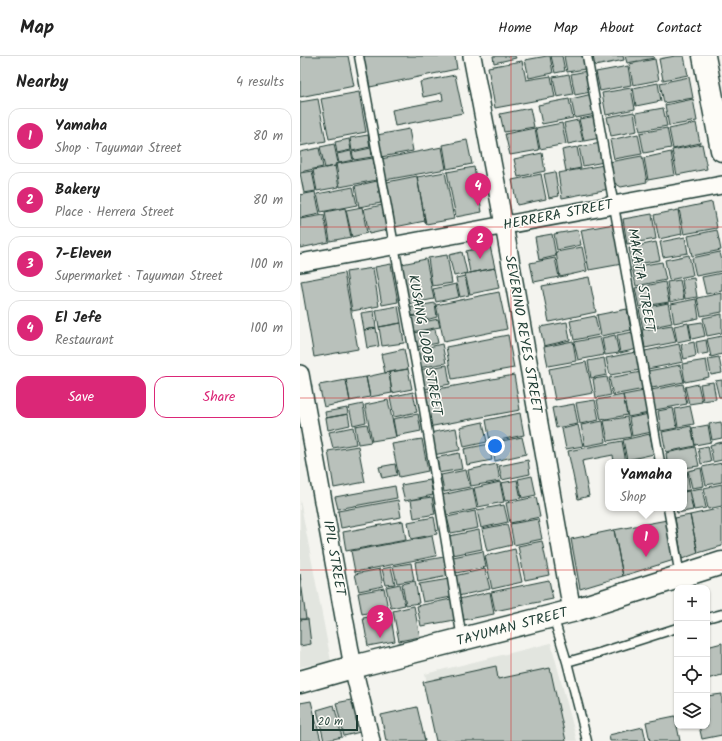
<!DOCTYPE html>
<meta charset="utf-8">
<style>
:root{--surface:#fff;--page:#f2f2f2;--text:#222;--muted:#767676;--line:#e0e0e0;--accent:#db2777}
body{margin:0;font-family:Kalam,sans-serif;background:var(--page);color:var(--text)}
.controls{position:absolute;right:12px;bottom:12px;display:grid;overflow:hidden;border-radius:8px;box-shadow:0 1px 3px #0004}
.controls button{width:36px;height:36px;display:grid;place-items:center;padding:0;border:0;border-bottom:1px solid var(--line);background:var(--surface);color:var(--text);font:20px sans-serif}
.scale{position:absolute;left:12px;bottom:10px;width:46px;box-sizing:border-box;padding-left:4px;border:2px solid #1f3d34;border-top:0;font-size:11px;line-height:14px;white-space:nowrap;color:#1f3d34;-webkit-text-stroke:3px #fdfcf7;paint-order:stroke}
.you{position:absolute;left:195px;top:390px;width:14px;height:14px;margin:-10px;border:3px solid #fff;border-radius:50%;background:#1a73e8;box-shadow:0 0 0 6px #1a73e833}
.badge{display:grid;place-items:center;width:26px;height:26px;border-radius:50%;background:var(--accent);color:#fff;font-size:13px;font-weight:700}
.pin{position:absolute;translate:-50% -33px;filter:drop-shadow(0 1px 2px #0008)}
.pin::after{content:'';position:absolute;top:21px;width:14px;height:12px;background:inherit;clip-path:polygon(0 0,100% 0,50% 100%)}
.popup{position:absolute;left:305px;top:403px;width:82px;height:52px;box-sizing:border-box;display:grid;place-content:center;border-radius:8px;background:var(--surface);filter:drop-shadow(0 1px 3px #0005);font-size:13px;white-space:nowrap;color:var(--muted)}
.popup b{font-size:15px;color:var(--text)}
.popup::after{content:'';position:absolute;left:50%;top:100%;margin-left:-8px;border:8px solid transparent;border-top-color:var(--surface)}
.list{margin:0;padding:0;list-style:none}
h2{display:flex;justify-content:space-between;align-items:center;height:52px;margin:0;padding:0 16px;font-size:17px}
h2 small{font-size:13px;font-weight:400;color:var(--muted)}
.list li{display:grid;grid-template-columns:26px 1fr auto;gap:12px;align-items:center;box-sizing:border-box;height:56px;margin:0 8px 8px;padding:0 8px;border:1px solid var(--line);border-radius:12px}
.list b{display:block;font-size:15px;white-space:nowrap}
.list p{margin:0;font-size:13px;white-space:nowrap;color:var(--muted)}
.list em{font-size:13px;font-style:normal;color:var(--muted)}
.actions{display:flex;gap:8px;padding:12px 16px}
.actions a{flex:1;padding:9px 0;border:1px solid var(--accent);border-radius:12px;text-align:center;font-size:14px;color:var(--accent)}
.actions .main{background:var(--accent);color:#fff}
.icon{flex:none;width:22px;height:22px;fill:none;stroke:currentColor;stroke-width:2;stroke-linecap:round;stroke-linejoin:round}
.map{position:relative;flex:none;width:422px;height:685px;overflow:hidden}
header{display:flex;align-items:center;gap:24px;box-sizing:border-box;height:56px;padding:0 20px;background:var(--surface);border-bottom:1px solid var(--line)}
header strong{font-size:19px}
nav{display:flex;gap:22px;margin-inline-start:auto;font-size:14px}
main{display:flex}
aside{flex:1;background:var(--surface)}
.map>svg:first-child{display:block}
.built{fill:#e2e5df}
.building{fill:#b9c1bb;stroke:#1f3d34}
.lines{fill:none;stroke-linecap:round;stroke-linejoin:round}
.lane-casing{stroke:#1f3d34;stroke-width:11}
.street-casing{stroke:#1f3d34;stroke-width:20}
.secondary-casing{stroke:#1f3d34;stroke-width:25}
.primary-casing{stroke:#1f3d34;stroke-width:25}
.lane{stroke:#fdfcf7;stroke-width:8}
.street{stroke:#fdfcf7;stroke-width:17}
.secondary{stroke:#fdfcf7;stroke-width:22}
.primary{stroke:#fdfcf7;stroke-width:22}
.grid{fill:none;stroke:#d62828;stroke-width:1;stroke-opacity:0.55}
.labels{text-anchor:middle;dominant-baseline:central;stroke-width:3;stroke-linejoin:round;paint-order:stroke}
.street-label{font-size:14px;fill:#1f3d34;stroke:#fdfcf7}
</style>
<header>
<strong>Map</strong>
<nav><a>Home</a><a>Map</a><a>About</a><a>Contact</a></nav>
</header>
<main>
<aside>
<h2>Nearby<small>4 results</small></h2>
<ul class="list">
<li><span class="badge">1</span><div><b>Yamaha</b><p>Shop · Tayuman Street</p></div><em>80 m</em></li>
<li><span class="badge">2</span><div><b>Bakery</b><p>Place · Herrera Street</p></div><em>80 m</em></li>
<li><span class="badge">3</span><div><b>7-Eleven</b><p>Supermarket · Tayuman Street</p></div><em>100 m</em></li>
<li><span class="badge">4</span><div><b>El Jefe</b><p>Restaurant</p></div><em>100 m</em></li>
</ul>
<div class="actions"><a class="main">Save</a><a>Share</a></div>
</aside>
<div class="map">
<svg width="422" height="685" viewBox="0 0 422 685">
<rect width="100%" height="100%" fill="#f4f4ef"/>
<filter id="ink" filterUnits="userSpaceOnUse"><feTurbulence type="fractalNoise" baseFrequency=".025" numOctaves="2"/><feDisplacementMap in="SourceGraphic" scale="8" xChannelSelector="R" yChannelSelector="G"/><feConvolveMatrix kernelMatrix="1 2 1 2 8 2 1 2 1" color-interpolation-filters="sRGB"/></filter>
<g filter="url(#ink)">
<path class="built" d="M 0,444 L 31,605 L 0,611 Z
M 251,587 L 277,685 L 139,685 L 125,618 Z"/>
<path class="building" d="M 3,0 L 48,0 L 54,30 L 0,41 L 0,1 Z
M 63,0 L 155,0 L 157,13 L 70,31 Z
M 193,0 L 215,0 L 216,2 L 194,7 Z
M 247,0 L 250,0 L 253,17 L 229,22 L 225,4 Z
M 251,0 L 262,0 L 265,15 L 255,17 Z
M 264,0 L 283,0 L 285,13 L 267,16 Z
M 293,0 L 323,0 L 324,4 L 295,10 Z
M 325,0 L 353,0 L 354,2 L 327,7 Z
M 375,0 L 384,0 L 388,19 L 363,24 L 359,3 Z
M 355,3 L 359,24 L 333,29 L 329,8 Z
M 222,5 L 226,24 L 251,20 L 255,41 L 195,52 L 188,11 Z
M 328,10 L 331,29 L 300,35 L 296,16 Z
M 287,15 L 291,36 L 275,39 L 271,18 Z
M 269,18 L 273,38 L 257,41 L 253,21 Z
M 155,19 L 163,57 L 95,70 L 92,54 L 143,44 L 142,37 L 123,41 L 120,26 Z
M 389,21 L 393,42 L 364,47 L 360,27 Z
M 358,27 L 361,45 L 336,50 L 333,32 Z
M 331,32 L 335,53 L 306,59 L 302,37 Z
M 59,36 L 66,76 L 29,83 L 21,43 Z
M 292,38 L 296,58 L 275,62 L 271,43 Z
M 18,43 L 26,85 L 0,90 L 0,46 Z
M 269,43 L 273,62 L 242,68 L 238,49 Z
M 393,43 L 397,65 L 369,70 L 365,49 Z
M 230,52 L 234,71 L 204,76 L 200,58 Z
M 363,52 L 367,70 L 340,75 L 336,57 Z
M 334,56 L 337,75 L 311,80 L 307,61 Z
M 296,60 L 300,82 L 284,85 L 279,63 Z
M 278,64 L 283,85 L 268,88 L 264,67 Z
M 262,67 L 266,88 L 240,93 L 236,72 Z
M 396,67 L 400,87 L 373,93 L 369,73 Z
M 235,72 L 239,94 L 210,99 L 205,78 Z
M 367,72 L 371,92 L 344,97 L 340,77 Z
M 109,73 L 113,95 L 81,101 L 77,79 Z
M 338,78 L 342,98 L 314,103 L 310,84 Z
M 68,79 L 70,91 L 52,95 L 50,82 Z
M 49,83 L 51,94 L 37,97 L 35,86 Z
M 167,84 L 172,108 L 147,113 L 143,89 Z
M 301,87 L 304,106 L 283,110 L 279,91 Z
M 34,88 L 38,107 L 35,108 L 36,110 L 25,112 L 20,91 Z
M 402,88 L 407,113 L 377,119 L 372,94 Z
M 142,91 L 146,113 L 85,124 L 81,103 Z
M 277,91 L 281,112 L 266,115 L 262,94 Z
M 19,92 L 23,111 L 0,116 L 0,96 Z
M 71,92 L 72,101 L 54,104 L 52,96 Z
M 51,95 L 53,104 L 39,107 L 37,98 Z
M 371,96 L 375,119 L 348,124 L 344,102 Z
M 242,97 L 245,115 L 218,121 L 214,103 Z
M 342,100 L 347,126 L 321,131 L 313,126 L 309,106 Z
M 73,102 L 77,124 L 40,131 L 36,108 Z
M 304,109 L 309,133 L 262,142 L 258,117 Z
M 35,110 L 39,131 L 17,135 L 13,114 Z
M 174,111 L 182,156 L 156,161 L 147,116 Z
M 12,115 L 16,135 L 4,137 L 0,117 Z
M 145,116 L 154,163 L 126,168 L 117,121 Z
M 255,116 L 259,140 L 249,142 L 244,118 Z
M 241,118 L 246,143 L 217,149 L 212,124 Z
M 117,120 L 125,165 L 95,171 L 87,126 Z
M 77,125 L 81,147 L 59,151 L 55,130 Z
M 53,131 L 57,149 L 21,156 L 17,138 Z
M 15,136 L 20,158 L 0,162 L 0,139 Z
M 412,146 L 417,172 L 384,178 L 379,153 Z
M 82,149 L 87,174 L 69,178 L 64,153 Z
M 62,151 L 67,177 L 52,181 L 46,154 Z
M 45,152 L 51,181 L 30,185 L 25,156 Z
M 378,154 L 382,178 L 359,183 L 354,159 Z
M 352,158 L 356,183 L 327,188 L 323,163 Z
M 24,159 L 29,186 L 0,192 L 0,163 Z
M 314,168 L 322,208 L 289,214 L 281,174 Z
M 278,174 L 281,189 L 257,194 L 254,178 Z
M 417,174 L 421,194 L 392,200 L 388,180 Z
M 252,178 L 256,200 L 239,204 L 235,181 Z
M 385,181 L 388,197 L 363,201 L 360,186 Z
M 356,186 L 360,204 L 332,209 L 329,192 Z
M 190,190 L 195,212 L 170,217 L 166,195 Z
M 282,191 L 287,215 L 260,221 L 256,196 Z
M 162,196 L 167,217 L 154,220 L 149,199 Z
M 420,196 L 422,205 L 422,215 L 396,220 L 392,202 Z
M 147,199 L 152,227 L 132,230 L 128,202 Z
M 389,199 L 393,219 L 369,224 L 365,204 Z
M 255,202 L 259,221 L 234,226 L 230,207 Z
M 126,203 L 134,243 L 109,248 L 102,208 Z
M 362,206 L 366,224 L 336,230 L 332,211 Z
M 91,208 L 98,246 L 82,249 L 75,211 Z
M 73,212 L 79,250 L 52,255 L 46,216 Z
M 195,212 L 199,232 L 170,238 L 165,218 Z
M 44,217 L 58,293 L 14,301 L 1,225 Z
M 422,217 L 422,235 L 406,238 L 402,221 Z
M 165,220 L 169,239 L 160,241 L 156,222 Z
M 289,221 L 296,256 L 249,266 L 242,230 Z
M 394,222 L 397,241 L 385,243 L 382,224 Z
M 380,224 L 384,243 L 370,246 L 367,226 Z
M 365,226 L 369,246 L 339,251 L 335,232 Z
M 156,228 L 159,241 L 136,246 L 133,233 Z
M 199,236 L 207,273 L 144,286 L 136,249 Z
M 422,237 L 422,256 L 401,260 L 397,242 Z
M 396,243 L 399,262 L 374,267 L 371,248 Z
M 135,247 L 137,261 L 126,264 L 123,249 Z
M 368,247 L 372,267 L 343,273 L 339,253 Z
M 121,249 L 123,258 L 110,260 L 109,252 Z
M 98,250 L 101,267 L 79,271 L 76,254 Z
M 327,253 L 331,274 L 301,280 L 297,259 Z
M 74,255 L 76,272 L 64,274 L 61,257 Z
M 422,258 L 422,277 L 407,280 L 403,262 Z
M 123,259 L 124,266 L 138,263 L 140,271 L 112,276 L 109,261 Z
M 295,260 L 299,279 L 274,284 L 270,265 Z
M 267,266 L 270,284 L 244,290 L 240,271 Z
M 402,266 L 405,280 L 392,283 L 389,268 Z
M 101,267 L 104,287 L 82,290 L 79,271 Z
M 388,267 L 391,283 L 377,286 L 374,270 Z
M 372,269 L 376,286 L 345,292 L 342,274 Z
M 76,272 L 79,290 L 67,292 L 64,274 Z
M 135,273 L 138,287 L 117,291 L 114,277 Z
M 333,276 L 337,293 L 320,297 L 317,279 Z
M 208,279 L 214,312 L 152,323 L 146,291 Z
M 315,279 L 319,297 L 305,299 L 302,282 Z
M 422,280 L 422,298 L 411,301 L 407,283 Z
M 300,281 L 304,299 L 278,304 L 274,286 Z
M 406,284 L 408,297 L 398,299 L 396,286 Z
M 273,285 L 276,305 L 248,310 L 244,291 Z
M 394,286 L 396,300 L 384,303 L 381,289 Z
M 142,288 L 146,307 L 118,312 L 115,294 Z
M 379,288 L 383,306 L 348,313 L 345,295 Z
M 104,293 L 108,313 L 85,317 L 81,298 Z
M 336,296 L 340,314 L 310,319 L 306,302 Z
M 419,301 L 422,317 L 411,319 L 408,303 Z
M 304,302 L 307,319 L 291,322 L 288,305 Z
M 406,304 L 409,321 L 385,326 L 382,308 Z
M 286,306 L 293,337 L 255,344 L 249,313 Z
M 147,309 L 150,328 L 121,334 L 118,314 Z
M 380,309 L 384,326 L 352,332 L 348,315 Z
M 108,313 L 112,333 L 92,337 L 89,316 Z
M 89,316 L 92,337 L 70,341 L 66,321 Z
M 341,316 L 344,333 L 313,339 L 309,322 Z
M 214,319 L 220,354 L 128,371 L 122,336 Z
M 66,321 L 70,341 L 50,345 L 46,324 Z
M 307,321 L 311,339 L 296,342 L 293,323 Z
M 46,324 L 50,345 L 24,351 L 19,329 Z
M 422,324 L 422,341 L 419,341 L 415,325 Z
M 413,326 L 416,343 L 403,345 L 400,328 Z
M 383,328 L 387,348 L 355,354 L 351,334 Z
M 398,328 L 402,346 L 389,348 L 385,331 Z
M 344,335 L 349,357 L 328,361 L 323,339 Z
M 113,336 L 117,356 L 94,361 L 90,341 Z
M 323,339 L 327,359 L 301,364 L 297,344 Z
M 88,344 L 96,381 L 72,385 L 65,349 Z
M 295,344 L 299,364 L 280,368 L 276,347 Z
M 63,348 L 66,366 L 53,369 L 49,351 Z
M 274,348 L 278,368 L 256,372 L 252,352 Z
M 390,350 L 394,368 L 378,371 L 375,353 Z
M 47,352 L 48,358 L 26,362 L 25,356 Z
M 373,352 L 377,372 L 361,375 L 358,355 Z
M 220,357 L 224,379 L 190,386 L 186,364 Z
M 48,358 L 50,369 L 28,374 L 26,362 Z
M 118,358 L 121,375 L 96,380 L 93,363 Z
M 349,358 L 352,376 L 332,380 L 329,362 Z
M 327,361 L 331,381 L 308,385 L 304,365 Z
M 303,365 L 306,386 L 285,390 L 281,369 Z
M 183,366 L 187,386 L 164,391 L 160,371 Z
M 421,366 L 422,372 L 422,382 L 412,384 L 409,368 Z
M 67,368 L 71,386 L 58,388 L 55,370 Z
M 278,369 L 283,390 L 266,393 L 262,373 Z
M 408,369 L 411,386 L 395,389 L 392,372 Z
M 391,370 L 395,390 L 366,396 L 362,376 Z
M 53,371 L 56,388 L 33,392 L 29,376 Z
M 156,372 L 160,394 L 133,399 L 129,377 Z
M 350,378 L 354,398 L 327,404 L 323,384 Z
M 222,381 L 226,398 L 195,405 L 191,387 Z
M 122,383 L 128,415 L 99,421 L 92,388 Z
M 322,385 L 326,406 L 314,406 L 313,399 L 282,405 L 289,440 L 278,443 L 268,395 Z
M 422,386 L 422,404 L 413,406 L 410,389 Z
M 189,388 L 192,404 L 167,409 L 164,393 Z
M 58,390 L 65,426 L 34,432 L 28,395 Z
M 408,390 L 411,406 L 401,408 L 398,392 Z
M 395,391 L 399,410 L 384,412 L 384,406 L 367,406 L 366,397 Z
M 159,397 L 162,413 L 138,417 L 135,402 Z
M 228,404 L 230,418 L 202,424 L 199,410 Z
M 422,407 L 422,426 L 406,429 L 402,411 Z
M 95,408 L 97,419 L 82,422 L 79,411 Z
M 197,408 L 200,425 L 171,430 L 168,414 Z
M 401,412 L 404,430 L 392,432 L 388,415 Z
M 166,414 L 170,431 L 144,436 L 141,419 Z
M 387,415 L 390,434 L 384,435 L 384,416 Z
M 232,420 L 236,439 L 222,442 L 218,423 Z
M 130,424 L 133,439 L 105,445 L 101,429 Z
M 217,424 L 221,442 L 205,445 L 201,427 Z
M 200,426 L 204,446 L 178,451 L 174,432 Z
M 422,428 L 422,450 L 408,453 L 404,432 Z
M 95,430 L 97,442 L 38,453 L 35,441 Z
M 173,432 L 177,453 L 147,459 L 142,439 Z
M 402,432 L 406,452 L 394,454 L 390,434 Z
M 389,435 L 393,454 L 377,457 L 376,452 L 384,452 L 384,436 Z
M 132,441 L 135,458 L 114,462 L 111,444 Z
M 236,441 L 240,461 L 210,467 L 206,447 Z
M 98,444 L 101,461 L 41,472 L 38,455 Z
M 204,449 L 208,466 L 181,472 L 177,454 Z
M 422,452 L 422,490 L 398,497 L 390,459 Z
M 175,455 L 178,472 L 151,477 L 147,461 Z
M 390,459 L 398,497 L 382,503 L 375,462 Z
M 134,461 L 137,478 L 111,483 L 108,466 Z
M 238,463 L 242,483 L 214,489 L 210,468 Z
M 367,464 L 374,504 L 323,520 L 314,474 Z
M 103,465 L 106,484 L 46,495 L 43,476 Z
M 207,468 L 212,489 L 187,495 L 182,473 Z
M 179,474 L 182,493 L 153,499 L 149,480 Z
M 314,474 L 323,520 L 280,533 L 271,483 Z
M 132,480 L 136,500 L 55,516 L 51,495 Z
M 242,485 L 249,519 L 225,524 L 218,490 Z
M 215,493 L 222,526 L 192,533 L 185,500 Z
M 183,495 L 186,511 L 156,517 L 153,501 Z
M 144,501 L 148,520 L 118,526 L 115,506 Z
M 111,507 L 114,524 L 97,527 L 93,510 Z
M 91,511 L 95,528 L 86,529 L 82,513 Z
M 80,513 L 83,530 L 59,535 L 55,518 Z
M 185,513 L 190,533 L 158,540 L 154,520 Z
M 0,518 L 6,563 L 0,563 Z
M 149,523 L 152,541 L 123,546 L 119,528 Z
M 249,524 L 253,543 L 195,555 L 191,536 Z
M 115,525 L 119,547 L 106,549 L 102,528 Z
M 100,528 L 105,549 L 91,552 L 86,531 Z
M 84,532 L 88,553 L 62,558 L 58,537 Z
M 190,536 L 194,558 L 164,564 L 159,543 Z
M 151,543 L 155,564 L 121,570 L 117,550 Z
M 114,550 L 120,581 L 99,585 L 93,555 Z
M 90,557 L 95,585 L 68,590 L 63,562 Z
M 8,563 L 11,588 L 0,590 L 0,564 Z
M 422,587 L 422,619 L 407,623 L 407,591 Z
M 196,610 L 198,623 L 250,612 L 266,685 L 136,685 L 123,626 Z
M 422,638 L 422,679 L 402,683 L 399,670 L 407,670 L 407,640 Z
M 56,643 L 64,675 L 44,680 L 36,647 Z
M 11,645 L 21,685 L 0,685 L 0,647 Z
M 34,649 L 42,681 L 24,685 L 17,654 Z
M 117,651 L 125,685 L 86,685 L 81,659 Z
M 375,660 L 380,685 L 350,685 L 346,666 Z
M 343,671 L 346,685 L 310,685 L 309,679 Z"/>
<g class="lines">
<g class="lane-casing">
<path id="lane" d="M 59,0 L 121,335 L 162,583
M 287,0 L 360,406
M 368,452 L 380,520
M 253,560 L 267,606 L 287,685
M 407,562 L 422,558
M 267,606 L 302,596 L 377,572"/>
</g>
<g class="street-casing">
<path id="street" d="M 172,0 L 204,169 L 272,555
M 0,207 L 422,129
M 0,318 L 53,611 L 71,685"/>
</g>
<g class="secondary-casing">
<path id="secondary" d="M 404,0 L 422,94"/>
</g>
<g class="primary-casing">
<path id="primary" d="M 0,626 L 53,611 L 272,555 L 422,507"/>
</g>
<use href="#lane" class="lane"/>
<use href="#street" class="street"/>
<use href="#secondary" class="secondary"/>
<use href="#primary" class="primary"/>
</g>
</g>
<path class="grid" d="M 211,0 L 211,685M 0,171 L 422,171M 0,342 L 422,342M 0,514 L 422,514"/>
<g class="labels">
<g class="street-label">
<text transform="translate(258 159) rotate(-11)">HERRERA STREET</text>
<text transform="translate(341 224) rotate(80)">MAKATA STREET</text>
<text transform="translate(223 278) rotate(80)">SEVERINO REYES STREET</text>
<text transform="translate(125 289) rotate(80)">KUSANG LOOB STREET</text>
<text transform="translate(34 502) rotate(80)">IPIL STREET</text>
<text transform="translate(212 571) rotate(-15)">TAYUMAN STREET</text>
</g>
</g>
</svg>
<div class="controls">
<button>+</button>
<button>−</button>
<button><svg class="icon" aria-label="locate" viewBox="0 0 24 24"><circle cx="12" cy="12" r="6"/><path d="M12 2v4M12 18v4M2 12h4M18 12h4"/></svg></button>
<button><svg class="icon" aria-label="layers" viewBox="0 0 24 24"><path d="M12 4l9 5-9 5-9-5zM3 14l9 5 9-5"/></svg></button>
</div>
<div class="scale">20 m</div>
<div class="you"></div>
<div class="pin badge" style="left:346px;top:501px">1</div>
<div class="popup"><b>Yamaha</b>Shop</div>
<div class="pin badge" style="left:180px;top:203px">2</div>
<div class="pin badge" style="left:80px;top:582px">3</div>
<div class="pin badge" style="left:178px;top:150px">4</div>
</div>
</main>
